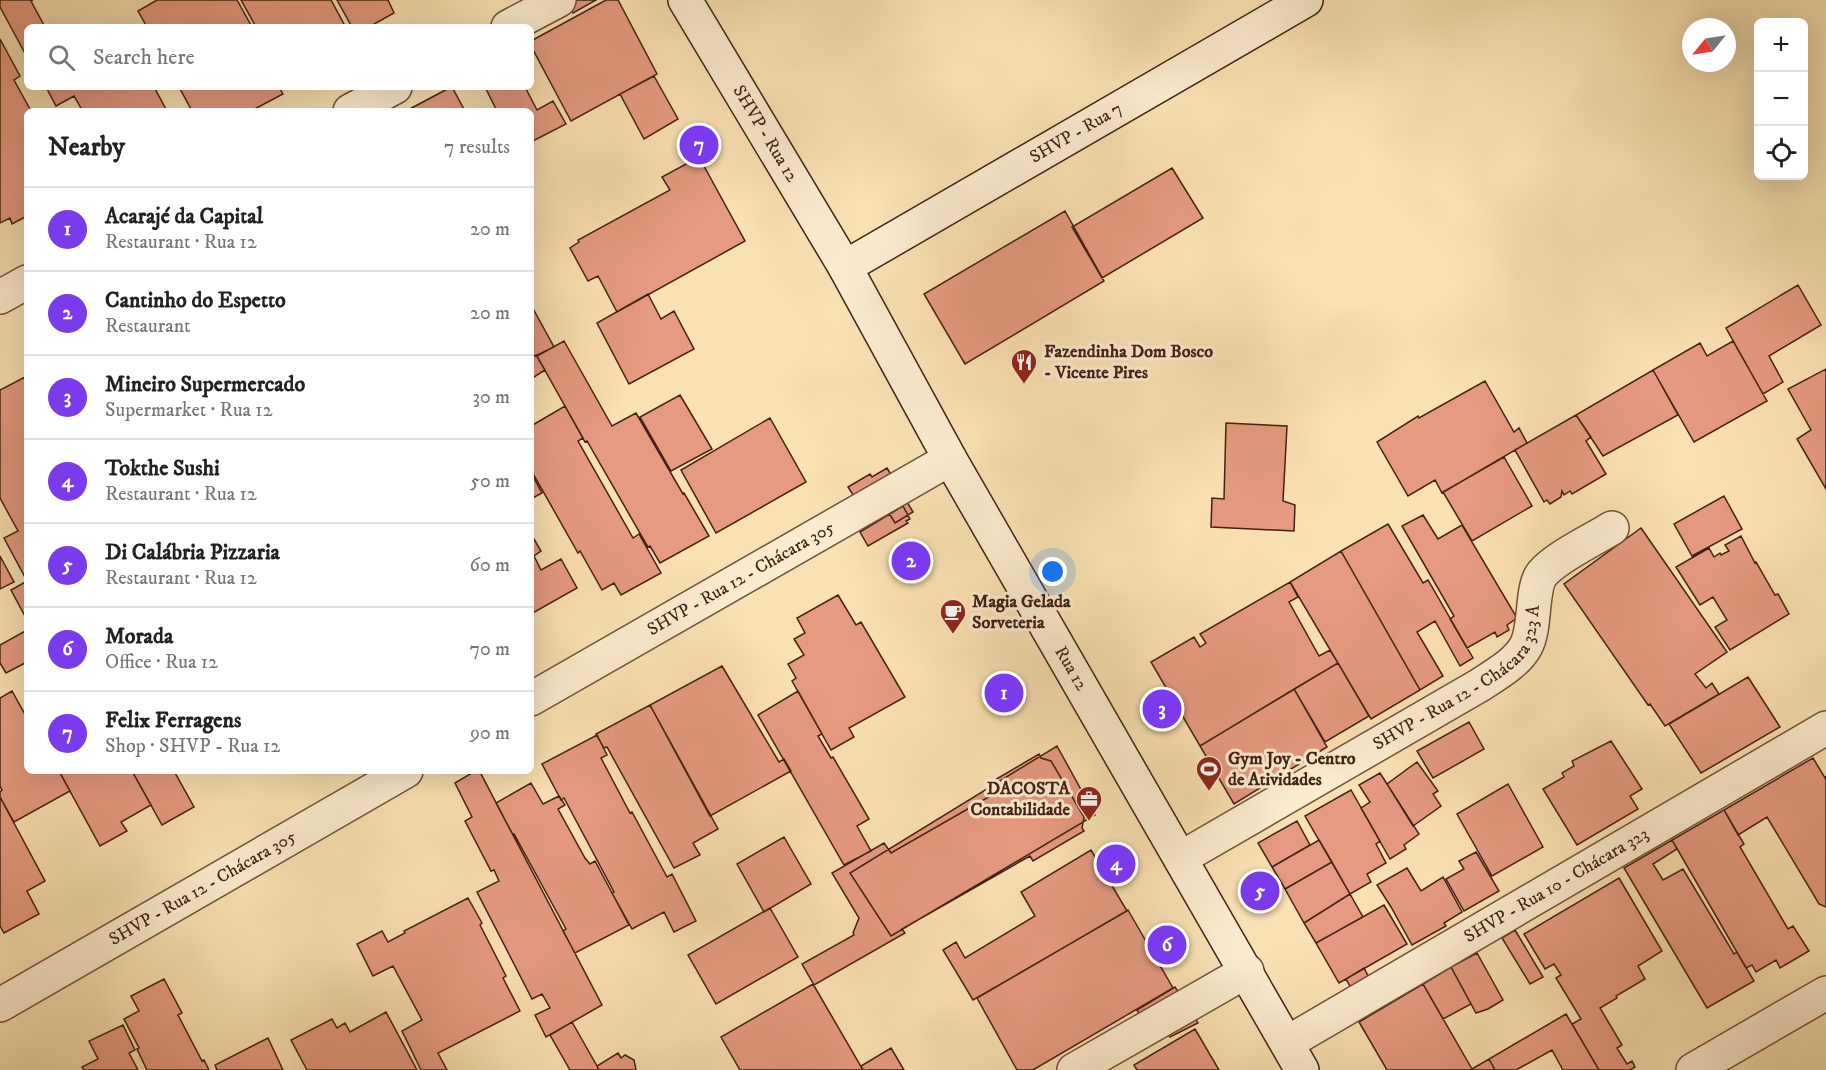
<!DOCTYPE html>
<meta charset="utf-8">
<style>
:root{--surface:#fff;--page:#f2f2f2;--text:#222;--muted:#767676;--line:#e0e0e0;--accent:#7c3aed}
body{margin:0;font-family:"IM FELL DW Pica",serif;background:var(--page);color:var(--text)}
.controls{position:absolute;right:18px;top:18px;display:grid;overflow:hidden;border-radius:9px;box-shadow:0 6px 24px #0002}
.controls button{width:54px;height:54px;display:grid;place-items:center;padding:0;border:0;border-bottom:2px solid var(--line);background:var(--surface);color:var(--text);font:30px sans-serif}
.compass{position:absolute;left:1682px;top:18px;width:54px;height:54px;border-radius:50%;background:var(--surface);box-shadow:0 6px 24px #0002;rotate:240deg}
.you{position:absolute;left:1053px;top:572px;width:21px;height:21px;margin:-15px;border:4px solid #fff;border-radius:50%;background:#1a73e8;box-shadow:0 0 0 9px #1a73e833}
.badge{display:grid;place-items:center;width:39px;height:39px;border-radius:50%;background:var(--accent);color:#fff;font-size:20px;font-weight:700}
.pin{position:absolute;translate:-50% -50%;border:3px solid #fff;box-shadow:0 2px 6px #0006}
.list{margin:0;padding:0;list-style:none}
h2{display:flex;justify-content:space-between;align-items:center;height:78px;margin:0;padding:0 24px;font-size:26px}
h2 small{font-size:20px;font-weight:400;color:var(--muted)}
.list li{display:grid;grid-template-columns:39px 1fr auto;gap:18px;align-items:center;box-sizing:border-box;height:84px;padding:0 24px;border-top:2px solid var(--line)}
.list b{display:block;font-size:22px;white-space:nowrap}
.list p{margin:0;font-size:20px;white-space:nowrap;color:var(--muted)}
.list em{font-size:20px;font-style:normal;color:var(--muted)}
.icon{flex:none;width:33px;height:33px;fill:none;stroke:currentColor;stroke-width:2;stroke-linecap:round;stroke-linejoin:round}
.map{position:relative;flex:none;width:1826px;height:1070px;overflow:hidden}
.search{position:absolute;background:var(--surface);box-shadow:0 6px 24px #0002;left:24px;top:24px;width:510px;height:66px;display:flex;align-items:center;gap:15px;box-sizing:border-box;padding:0 21px;border-radius:9px;color:var(--muted);font-size:22px}
.panel{position:absolute;background:var(--surface);box-shadow:0 6px 24px #0002;left:24px;top:108px;width:510px;height:666px;border-radius:9px}
.map>svg:first-child{display:block}
.building{fill:#e69a81;stroke:#422013;stroke-width:1.5}
.lines{fill:none;stroke-linecap:round;stroke-linejoin:round}
.street-casing{stroke:#70503b;stroke-width:36}
.secondary-casing{stroke:#422013;stroke-width:36}
.street{stroke:#fcecce;stroke-width:33}
.secondary{stroke:#fcecce;stroke-width:33}
.labels{text-anchor:middle;dominant-baseline:central;stroke-width:6;stroke-linejoin:round;paint-order:stroke}
.street-label{font-size:18px;fill:#422013;stroke:#fcecce}
.poi-label{font-size:18px;font-weight:bold;fill:#422013;stroke:#fcecce;text-anchor:start}
</style>
<div class="map">
<svg width="1826" height="1070" viewBox="0 0 1826 1070">
<rect width="100%" height="100%" fill="#fae1b3"/>
<filter id="stains"><feTurbulence type="fractalNoise" baseFrequency=".00333" numOctaves="4"/><feColorMatrix values="0 0 0 0 .2 0 0 0 0 .09 0 0 0 0 .02 0 0 0 .5 -.17"/></filter>
<radialGradient id="worn" r=".72"><stop offset=".6" stop-color="#630" stop-opacity="0"/><stop offset="1" stop-color="#630" stop-opacity=".3"/></radialGradient>
<path class="building" d="M 0,0 L 33,0 L 31,1 L 45,27 L 27,27 L 27,57 L 0,7 Z
M 157,0 L 237,0 L 252,27 L 147,27 L 138,11 Z
M 241,0 L 331,0 L 344,24 L 339,27 L 256,27 Z
M 241,0 L 331,0 L 344,24 L 339,27 L 256,27 Z
M 337,0 L 388,0 L 394,13 L 369,27 L 352,27 Z
M 566,0 L 596,0 L 573,13 Z
M 606,0 L 618,0 L 657,74 L 571,121 L 531,46 L 531,41 Z
M 0,39 L 20,76 L 14,80 L 31,111 L 27,111 L 27,216 L 12,224 L 10,218 L 0,223 Z
M 0,39 L 20,76 L 14,80 L 31,111 L 27,111 L 27,216 L 12,224 L 10,218 L 0,223 Z
M 654,76 L 678,119 L 644,139 L 620,94 Z
M 46,87 L 154,87 L 167,111 L 79,111 L 82,110 L 74,96 L 56,106 Z
M 179,87 L 279,87 L 283,94 L 251,111 L 192,111 Z
M 452,87 L 465,111 L 406,111 L 451,87 Z
M 485,87 L 525,87 L 537,110 L 553,101 L 566,124 L 531,142 L 531,111 L 497,111 Z
M 699,157 L 745,241 L 617,312 L 598,276 L 588,281 L 570,248 L 579,242 L 578,240 L 670,190 L 662,177 Z
M 1172,168 L 1203,218 L 1102,278 L 1072,227 Z
M 1065,211 L 1104,281 L 965,364 L 924,294 Z
M 1798,285 L 1821,325 L 1769,356 L 1783,382 L 1763,394 L 1726,328 Z
M 648,294 L 661,319 L 674,311 L 694,349 L 629,384 L 597,323 Z
M 648,294 L 661,319 L 674,311 L 694,349 L 629,384 L 597,323 Z
M 531,305 L 554,347 L 531,358 Z
M 564,341 L 612,426 L 636,413 L 683,494 L 684,493 L 709,536 L 660,563 L 650,546 L 648,547 L 587,441 L 585,442 L 537,356 Z
M 1733,341 L 1767,401 L 1694,442 L 1653,370 L 1700,343 L 1707,356 Z
M 536,355 L 545,370 L 531,379 L 531,358 Z
M 1826,369 L 1826,489 L 1797,439 L 1811,430 L 1788,389 Z
M 1653,370 L 1678,415 L 1603,456 L 1576,415 Z
M 25,377 L 27,381 L 27,581 L 4,538 L 18,531 L 0,498 L 0,390 Z
M 25,377 L 27,381 L 27,581 L 4,538 L 18,531 L 0,498 L 0,390 Z
M 1485,381 L 1514,432 L 1519,428 L 1527,443 L 1442,493 L 1435,480 L 1408,496 L 1377,442 L 1418,416 L 1419,418 Z
M 680,395 L 712,449 L 671,471 L 640,417 Z
M 565,406 L 583,438 L 578,441 L 633,538 L 639,534 L 661,573 L 621,595 L 614,583 L 602,590 L 580,551 L 578,553 L 531,470 L 531,426 Z
M 565,406 L 583,438 L 578,441 L 633,538 L 639,534 L 661,573 L 621,595 L 614,583 L 602,590 L 580,551 L 578,553 L 531,470 L 531,426 Z
M 1576,415 L 1591,437 L 1586,441 L 1606,474 L 1572,494 L 1570,491 L 1564,495 L 1562,491 L 1561,497 L 1550,504 L 1547,500 L 1544,502 L 1515,450 Z
M 770,418 L 806,482 L 716,533 L 681,470 Z
M 1226,423 L 1287,426 L 1283,501 L 1295,505 L 1294,531 L 1211,527 L 1212,498 L 1224,499 Z
M 1504,457 L 1532,506 L 1472,541 L 1443,492 Z
M 887,468 L 913,512 L 895,523 L 873,487 L 855,498 L 848,487 L 870,474 L 872,477 Z
M 887,468 L 913,512 L 895,523 L 873,487 L 855,498 L 848,487 L 870,474 L 872,477 Z
M 531,473 L 542,493 L 531,499 Z
M 1724,496 L 1742,529 L 1692,556 L 1674,524 Z
M 903,506 L 910,519 L 906,521 L 908,523 L 868,546 L 860,532 Z
M 1423,515 L 1438,539 L 1462,525 L 1517,618 L 1507,625 L 1509,630 L 1497,637 L 1495,632 L 1467,648 L 1450,619 L 1454,616 L 1402,526 Z
M 1423,515 L 1438,539 L 1462,525 L 1517,618 L 1507,625 L 1509,630 L 1497,637 L 1495,632 L 1467,648 L 1450,619 L 1454,616 L 1402,526 Z
M 1388,524 L 1423,583 L 1428,580 L 1473,658 L 1460,666 L 1435,621 L 1417,632 L 1443,676 L 1420,690 L 1341,551 Z
M 1641,528 L 1727,652 L 1695,674 L 1706,688 L 1712,683 L 1719,694 L 1665,726 L 1650,704 L 1648,705 L 1564,584 Z
M 531,534 L 541,551 L 534,556 L 541,570 L 561,559 L 577,588 L 531,614 Z
M 1741,536 L 1755,563 L 1756,562 L 1775,595 L 1778,594 L 1789,614 L 1730,650 L 1715,627 L 1727,620 L 1713,597 L 1700,605 L 1676,567 L 1709,548 L 1714,557 L 1720,553 L 1721,555 L 1729,551 L 1725,545 Z
M 1341,551 L 1420,690 L 1371,719 L 1290,582 Z
M 0,556 L 14,582 L 0,589 Z
M 27,581 L 27,620 L 11,590 Z
M 1290,582 L 1298,597 L 1289,602 L 1319,656 L 1330,650 L 1338,663 L 1200,746 L 1151,662 L 1194,637 L 1200,647 L 1206,643 L 1200,634 Z
M 1290,582 L 1298,597 L 1289,602 L 1319,656 L 1330,650 L 1338,663 L 1200,746 L 1151,662 L 1194,637 L 1200,647 L 1206,643 L 1200,634 Z
M 838,595 L 856,625 L 861,622 L 905,697 L 849,728 L 854,737 L 831,750 L 792,681 L 796,678 L 788,664 L 804,655 L 794,639 L 805,633 L 797,618 Z
M 27,630 L 27,662 L 6,673 L 0,663 L 0,645 Z
M 27,630 L 27,662 L 6,673 L 0,663 L 0,645 Z
M 1338,663 L 1369,716 L 1325,742 L 1294,689 Z
M 722,666 L 779,762 L 784,759 L 791,771 L 710,816 L 650,705 Z
M 1748,677 L 1780,727 L 1701,773 L 1669,724 Z
M 1294,689 L 1327,747 L 1234,804 L 1200,746 Z
M 12,691 L 27,718 L 27,771 L 59,771 L 70,791 L 14,822 L 0,797 L 0,792 L 2,790 L 0,786 L 0,698 Z
M 12,691 L 27,718 L 27,771 L 59,771 L 70,791 L 14,822 L 0,797 L 0,792 L 2,790 L 0,786 L 0,698 Z
M 798,691 L 822,734 L 818,736 L 831,758 L 833,757 L 869,819 L 857,826 L 871,851 L 844,865 L 758,715 Z
M 650,705 L 718,829 L 693,843 L 700,855 L 674,868 L 607,747 L 604,748 L 596,734 Z
M 1469,722 L 1484,749 L 1433,778 L 1417,751 Z
M 597,735 L 607,755 L 601,758 L 630,813 L 632,812 L 667,877 L 672,874 L 696,921 L 674,932 L 664,912 L 632,929 L 612,893 L 614,892 L 564,798 L 561,800 L 542,764 Z
M 1611,741 L 1642,789 L 1630,796 L 1638,809 L 1577,845 L 1543,789 L 1564,777 L 1562,773 L 1574,766 L 1572,761 Z
M 1057,746 L 1095,815 L 891,936 L 850,873 Z
M 1039,754 L 1041,758 L 1051,761 L 1084,817 L 1082,828 L 1084,831 L 1033,861 L 1030,856 L 902,929 L 905,933 L 814,985 L 802,964 L 854,935 L 853,933 L 859,918 L 832,873 L 884,843 L 891,853 L 994,794 L 988,784 Z
M 1813,758 L 1825,778 L 1826,776 L 1826,907 L 1819,904 L 1767,817 L 1738,835 L 1724,810 Z
M 1417,762 L 1438,791 L 1433,794 L 1441,806 L 1413,826 L 1387,784 Z
M 59,771 L 132,771 L 151,805 L 121,822 L 127,831 L 100,846 Z
M 59,771 L 132,771 L 151,805 L 121,822 L 127,831 L 100,846 Z
M 132,771 L 174,771 L 194,807 L 162,825 Z
M 475,771 L 480,772 L 602,1005 L 546,1037 L 535,1015 L 550,1008 L 542,994 L 532,999 L 477,892 L 499,881 L 494,870 L 491,871 L 465,821 L 472,817 L 455,783 Z
M 1380,773 L 1419,834 L 1404,845 L 1406,849 L 1390,859 L 1361,808 L 1370,802 L 1359,785 Z
M 531,783 L 543,804 L 559,796 L 565,805 L 558,809 L 585,858 L 590,864 L 595,861 L 629,925 L 575,953 L 563,931 L 566,929 L 514,834 L 513,835 L 496,803 Z
M 531,783 L 543,804 L 559,796 L 565,805 L 558,809 L 585,858 L 590,864 L 595,861 L 629,925 L 575,953 L 563,931 L 566,929 L 514,834 L 513,835 L 496,803 Z
M 1508,784 L 1543,847 L 1492,876 L 1457,814 Z
M 1351,790 L 1380,841 L 1376,844 L 1386,863 L 1367,874 L 1371,882 L 1350,894 L 1305,816 Z
M 0,797 L 45,881 L 27,891 L 39,914 L 4,933 L 0,926 Z
M 1724,810 L 1744,844 L 1740,847 L 1788,929 L 1793,926 L 1809,951 L 1780,968 L 1776,960 L 1756,972 L 1752,965 L 1746,968 L 1672,840 Z
M 1297,821 L 1310,845 L 1272,867 L 1258,843 Z
M 784,837 L 811,884 L 764,912 L 737,864 Z
M 784,837 L 811,884 L 764,912 L 737,864 Z
M 1319,840 L 1332,862 L 1285,889 L 1272,867 Z
M 1672,840 L 1677,849 L 1653,864 L 1663,880 L 1683,869 L 1734,954 L 1737,952 L 1754,981 L 1707,1008 L 1624,868 Z
M 1091,850 L 1127,911 L 973,1000 L 943,950 L 956,942 L 965,958 L 1035,916 L 1021,892 Z
M 1476,852 L 1499,891 L 1464,911 L 1446,879 L 1464,869 L 1459,861 Z
M 1332,862 L 1350,894 L 1304,923 L 1285,889 Z
M 1407,868 L 1421,891 L 1443,877 L 1462,912 L 1444,923 L 1446,926 L 1412,945 L 1391,907 L 1377,885 Z
M 1619,878 L 1662,951 L 1638,966 L 1645,979 L 1616,996 L 1617,998 L 1600,1008 L 1622,1045 L 1617,1048 L 1627,1064 L 1632,1061 L 1635,1067 L 1630,1070 L 1599,1070 L 1572,1024 L 1581,1019 L 1556,978 L 1561,975 L 1554,964 L 1545,969 L 1524,934 Z
M 1350,894 L 1363,917 L 1316,943 L 1304,923 Z
M 1350,894 L 1363,917 L 1316,943 L 1304,923 Z
M 468,898 L 482,923 L 480,925 L 506,976 L 503,978 L 520,1011 L 438,1053 L 447,1070 L 421,1070 L 402,1031 L 422,1020 L 393,966 L 373,976 L 357,944 L 382,931 L 388,942 L 405,933 L 404,931 Z
M 468,898 L 482,923 L 480,925 L 506,976 L 503,978 L 520,1011 L 438,1053 L 447,1070 L 421,1070 L 402,1031 L 422,1020 L 393,966 L 373,976 L 357,944 L 382,931 L 388,942 L 405,933 L 404,931 Z
M 1384,905 L 1407,944 L 1339,983 L 1316,943 Z
M 770,908 L 798,957 L 716,1004 L 688,955 Z
M 1128,910 L 1173,988 L 1033,1070 L 1017,1070 L 977,998 Z
M 1515,930 L 1543,977 L 1530,984 L 1502,938 Z
M 1477,953 L 1503,1000 L 1488,1009 L 1476,1013 L 1451,967 Z
M 1477,953 L 1503,1000 L 1488,1009 L 1476,1013 L 1451,967 Z
M 1451,967 L 1471,1004 L 1443,1019 L 1423,984 Z
M 1364,968 L 1374,987 L 1356,997 L 1346,979 Z
M 164,979 L 182,1013 L 178,1015 L 202,1061 L 204,1060 L 209,1070 L 147,1070 L 137,1049 L 139,1048 L 124,1019 L 139,1011 L 131,996 Z
M 813,984 L 863,1070 L 740,1070 L 721,1037 Z
M 1423,984 L 1472,1069 L 1469,1070 L 1387,1070 L 1359,1022 Z
M 1175,987 L 1198,1023 L 1170,1037 L 1160,1020 L 1147,1027 L 1137,1010 Z
M 386,1012 L 417,1070 L 307,1070 L 291,1040 L 332,1019 L 337,1028 L 345,1023 L 350,1032 Z
M 1566,1014 L 1599,1070 L 1563,1070 L 1552,1050 L 1516,1070 L 1495,1070 L 1489,1059 Z
M 1566,1014 L 1599,1070 L 1563,1070 L 1552,1050 L 1516,1070 L 1495,1070 L 1489,1059 Z
M 572,1022 L 597,1066 L 599,1070 L 570,1070 L 550,1035 Z
M 572,1022 L 597,1066 L 599,1070 L 570,1070 L 550,1035 Z
M 123,1025 L 135,1050 L 129,1053 L 138,1070 L 84,1070 L 82,1067 L 98,1059 L 89,1041 Z
M 1195,1029 L 1219,1070 L 1137,1070 L 1134,1065 Z
M 268,1038 L 283,1070 L 217,1070 L 215,1065 Z
M 891,1048 L 904,1070 L 863,1070 L 861,1066 Z
M 891,1048 L 904,1070 L 863,1070 L 861,1066 Z
M 618,1053 L 621,1058 L 625,1055 L 634,1060 L 636,1070 L 599,1070 L 597,1066 Z
M 1489,1059 L 1495,1070 L 1469,1070 L 1472,1069 Z"/>
<g class="lines">
<g class="street-casing">
<g id="street">
<path d="M 508,27 L 559,0"/>
<path d="M 350,111 L 395,87"/>
<path d="M 0,297 L 27,282"/>
<path id="s1" d="M 531,699 L 950,459"/>
<path id="s2" d="M 1181,858 L 1480,685 C 1495,675 1517,663 1526,646 C 1536,628 1531,588 1542,574 C 1556,557 1593,540 1612,528"/>
<path id="s3" d="M 0,1005 L 406,771"/>
<path id="s4" d="M 1287,1043 L 1826,728"/>
<path d="M 1074,1070 L 1247,971"/>
<path d="M 1693,1070 L 1826,993"/>
</g>
</g>
<g class="secondary-casing">
<g id="secondary">
<path id="s5" d="M 685,0 L 845,267 L 950,459 L 1302,1070"/>
<path id="s6" d="M 845,267 L 1306,0"/>
</g>
</g>
<use href="#street" class="street"/>
<use href="#secondary" class="secondary"/>
</g>
<defs>
<g id="restaurant-pin" transform="scale(1.35)"><path d="M0 17L-7.5 6A9.5 9.5 0 1 1 7.5 6Z" fill="#8f2418" stroke="#fcecce"/><path d="M-5-6h1v4h1v-4h1v4h1v-4h1v5L-1.5 .5V6h-2V.5L-5-1ZM5-6V6H3V1.5H1.5Q1.5-4 5-6Z" fill="#fff"/></g>
<g id="cafe-pin" transform="scale(1.35)"><path d="M0 17L-7.5 6A9.5 9.5 0 1 1 7.5 6Z" fill="#8f2418" stroke="#fcecce"/><path d="M-5.5-4.5H6V0H3Q3 3.5 0 3.5H-2.5Q-5.5 3.5-5.5 0ZM3-3.2v2h1.7v-2ZM-6 4.5H4V6H-6Z" fill="#fff"/></g>
<g id="stadium-pin" transform="scale(1.35)"><path d="M0 17L-7.5 6A9.5 9.5 0 1 1 7.5 6Z" fill="#8f2418" stroke="#fcecce"/><path d="M0-5a6.5 5 0 1 0 0 10a6.5 5 0 1 0 0-10ZM-3.5-1.8h7v3.6h-7Z" fill="#fff"/></g>
<g id="office-pin" transform="scale(1.35)"><path d="M0 17L-7.5 6A9.5 9.5 0 1 1 7.5 6Z" fill="#8f2418" stroke="#fcecce"/><path d="M-6-3h4V-5.5h4V-3h4V5H-6ZM-1-4.5V-3h2v-1.5ZM-6 0V1H6V0Z" fill="#fff"/></g>
</defs>
<g fill-rule="evenodd">
<use href="#restaurant-pin" x="1024" y="362"/>
<use href="#cafe-pin" x="953" y="612"/>
<use href="#stadium-pin" x="1209" y="769"/>
<use href="#office-pin" x="1089" y="799"/>
</g>
<g class="labels">
<g class="street-label">
<text stroke="none"><textPath href="#s5" startOffset="156">SHVP - Rua 12</textPath></text>
<text stroke="none"><textPath href="#s6" startOffset="267">SHVP - Rua 7</textPath></text>
<text stroke="none"><textPath href="#s1" startOffset="242">SHVP - Rua 12 - Chácara 305</textPath></text>
<text stroke="none"><textPath href="#s5" startOffset="772">Rua 12</textPath></text>
<text stroke="none"><textPath href="#s2" startOffset="336">SHVP - Rua 12 - Chácara 323 A</textPath></text>
<text stroke="none"><textPath href="#s4" startOffset="312">SHVP - Rua 10 - Chácara 323</textPath></text>
<text stroke="none"><textPath href="#s3" startOffset="234">SHVP - Rua 12 - Chácara 305</textPath></text>
</g>
<g class="poi-label">
<text x="1044" y="352">Fazendinha Dom Bosco<tspan x="1044" dy="21">- Vicente Pires</tspan></text>
<text x="972" y="602">Magia Gelada<tspan x="972" dy="21">Sorveteria</tspan></text>
<text x="1228" y="759">Gym Joy - Centro<tspan x="1228" dy="21">de Atividades</tspan></text>
<text x="1070" y="789" text-anchor="end">DACOSTA<tspan x="1070" dy="21">Contabilidade</tspan></text>
</g>
</g>
<rect width="100%" height="100%" filter="url(#stains)"/>
<rect width="100%" height="100%" fill="url(#worn)"/>
</svg>
<div class="controls">
<button>+</button>
<button>−</button>
<button><svg class="icon" aria-label="locate" viewBox="0 0 24 24"><circle cx="12" cy="12" r="6"/><path d="M12 2v4M12 18v4M2 12h4M18 12h4"/></svg></button>
</div>
<svg class="compass" viewBox="-18 -18 36 36"><path d="M0-13l5 13h-10z" fill="#e53935"/><path d="M0 13l5-13h-10z" fill="#767676"/></svg>
<div class="you"></div>
<div class="pin badge" style="left:1004px;top:693px">1</div>
<div class="pin badge" style="left:911px;top:561px">2</div>
<div class="pin badge" style="left:1162px;top:709px">3</div>
<div class="pin badge" style="left:1116px;top:864px">4</div>
<div class="pin badge" style="left:1260px;top:891px">5</div>
<div class="pin badge" style="left:1167px;top:945px">6</div>
<div class="pin badge" style="left:699px;top:145px">7</div>
<div class="search"><svg class="icon" aria-label="search" viewBox="0 0 24 24"><circle cx="10" cy="10" r="6"/><path d="M15 15l6 6"/></svg>Search here</div>
<section class="panel">
<h2>Nearby<small>7 results</small></h2>
<ul class="list">
<li><span class="badge">1</span><div><b>Acarajé da Capital</b><p>Restaurant · Rua 12</p></div><em>20 m</em></li>
<li><span class="badge">2</span><div><b>Cantinho do Espetto</b><p>Restaurant</p></div><em>20 m</em></li>
<li><span class="badge">3</span><div><b>Mineiro Supermercado</b><p>Supermarket · Rua 12</p></div><em>30 m</em></li>
<li><span class="badge">4</span><div><b>Tokthe Sushi</b><p>Restaurant · Rua 12</p></div><em>50 m</em></li>
<li><span class="badge">5</span><div><b>Di Calábria Pizzaria</b><p>Restaurant · Rua 12</p></div><em>60 m</em></li>
<li><span class="badge">6</span><div><b>Morada</b><p>Office · Rua 12</p></div><em>70 m</em></li>
<li><span class="badge">7</span><div><b>Felix Ferragens</b><p>Shop · SHVP - Rua 12</p></div><em>90 m</em></li>
</ul>
</section>
</div>
